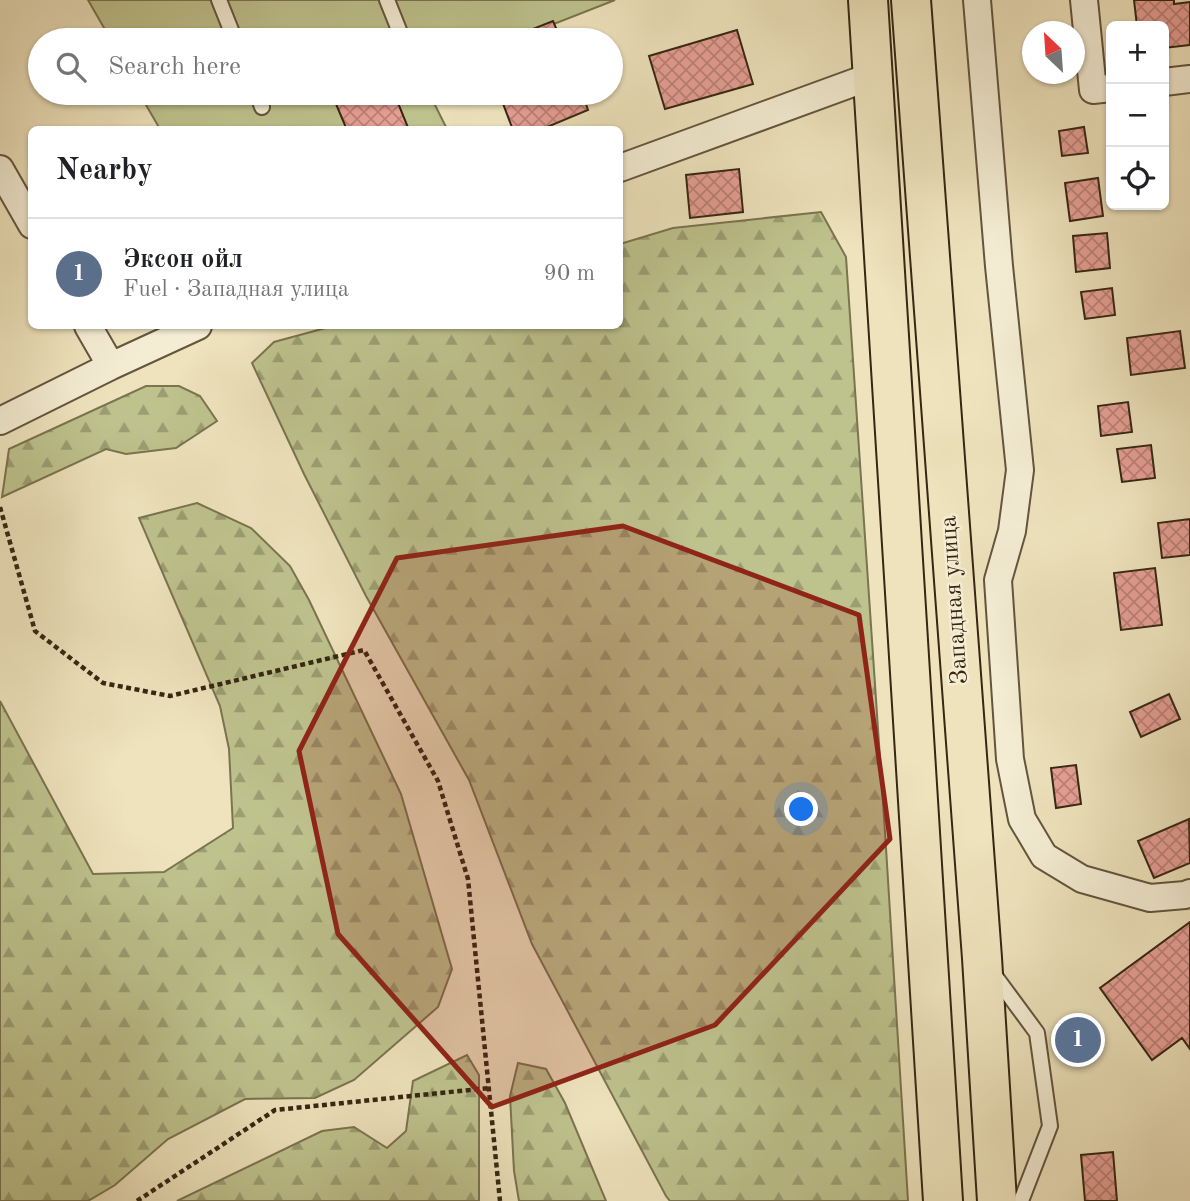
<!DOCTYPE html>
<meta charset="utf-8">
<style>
:root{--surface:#fff;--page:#f2f2f2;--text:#202124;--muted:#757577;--line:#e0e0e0;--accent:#7c3aed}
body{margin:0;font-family:"Old Standard TT",serif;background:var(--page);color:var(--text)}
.controls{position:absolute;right:21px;top:21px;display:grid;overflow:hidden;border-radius:10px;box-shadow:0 2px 5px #0004}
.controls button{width:63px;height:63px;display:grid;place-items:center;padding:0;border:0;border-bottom:2px solid var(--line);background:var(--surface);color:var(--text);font:35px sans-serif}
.compass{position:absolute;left:1022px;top:21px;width:63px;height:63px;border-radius:50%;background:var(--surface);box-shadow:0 2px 5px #0004;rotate:335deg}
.you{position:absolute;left:802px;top:810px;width:24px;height:24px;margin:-18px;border:5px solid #fff;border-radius:50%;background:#1a73e8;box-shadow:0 0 0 10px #1a73e833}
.badge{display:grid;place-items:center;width:46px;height:46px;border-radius:50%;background:var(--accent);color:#fff;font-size:23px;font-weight:700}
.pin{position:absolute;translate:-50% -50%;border:4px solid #fff;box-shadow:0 2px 7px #0006}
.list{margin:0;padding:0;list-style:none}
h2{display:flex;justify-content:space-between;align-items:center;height:91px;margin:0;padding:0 28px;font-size:30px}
h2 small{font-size:23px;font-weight:400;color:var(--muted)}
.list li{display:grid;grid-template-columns:46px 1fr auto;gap:21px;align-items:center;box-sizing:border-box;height:112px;padding:0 28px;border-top:2px solid var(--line)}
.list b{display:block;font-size:26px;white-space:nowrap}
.list p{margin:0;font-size:23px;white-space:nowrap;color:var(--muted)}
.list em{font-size:23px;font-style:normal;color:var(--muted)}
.icon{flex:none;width:38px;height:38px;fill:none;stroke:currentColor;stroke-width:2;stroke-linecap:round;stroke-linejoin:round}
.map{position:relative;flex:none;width:1190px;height:1201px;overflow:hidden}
.search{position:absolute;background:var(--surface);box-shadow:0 2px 5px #0004;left:28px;top:28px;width:595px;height:77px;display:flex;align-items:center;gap:18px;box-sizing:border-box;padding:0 24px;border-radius:38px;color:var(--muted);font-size:26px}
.panel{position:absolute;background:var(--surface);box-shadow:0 2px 5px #0004;left:28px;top:126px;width:595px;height:203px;border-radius:10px}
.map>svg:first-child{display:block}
.green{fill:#bec28d;stroke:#7a7450;stroke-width:2}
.forest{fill:url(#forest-firs);stroke:#7a7450;stroke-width:2}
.building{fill:url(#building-cross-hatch);stroke:#362612;stroke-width:2}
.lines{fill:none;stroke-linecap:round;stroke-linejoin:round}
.lane-casing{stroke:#64553d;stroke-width:18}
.street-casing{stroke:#64553d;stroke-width:30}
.primary-casing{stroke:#362612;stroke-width:42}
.path{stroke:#362612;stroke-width:4.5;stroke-dasharray:5 3.5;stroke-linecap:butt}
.lane{stroke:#f4edd4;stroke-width:14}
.street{stroke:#f4edd4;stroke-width:26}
.primary{stroke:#eee3bd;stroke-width:38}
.marked{fill:#8f2418;fill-opacity:0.2;stroke:#8f2418;stroke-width:5;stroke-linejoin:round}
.labels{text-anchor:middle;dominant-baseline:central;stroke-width:5;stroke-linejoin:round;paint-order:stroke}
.street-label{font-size:24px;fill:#362612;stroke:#f4edd4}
</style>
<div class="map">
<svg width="1190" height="1201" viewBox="0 0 1190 1201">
<defs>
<pattern id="forest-firs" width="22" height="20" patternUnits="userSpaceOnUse" patternTransform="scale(1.75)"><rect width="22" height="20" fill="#bec28d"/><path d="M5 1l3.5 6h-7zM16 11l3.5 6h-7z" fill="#9b9d72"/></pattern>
<pattern id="building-cross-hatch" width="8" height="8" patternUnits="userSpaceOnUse" patternTransform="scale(1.75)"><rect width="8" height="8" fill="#e69f94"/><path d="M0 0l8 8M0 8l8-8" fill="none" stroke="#bb8177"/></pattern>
</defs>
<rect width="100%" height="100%" fill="#eee3bd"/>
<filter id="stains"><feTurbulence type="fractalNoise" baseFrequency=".00286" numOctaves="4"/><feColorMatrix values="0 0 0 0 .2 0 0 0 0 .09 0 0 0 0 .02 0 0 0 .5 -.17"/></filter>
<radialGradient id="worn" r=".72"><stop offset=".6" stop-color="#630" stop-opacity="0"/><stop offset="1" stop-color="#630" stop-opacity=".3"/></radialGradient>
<path class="green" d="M 88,0 L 615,0 L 513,40 L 111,40 Z
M 139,93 L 429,93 L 447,129 L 160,129 Z"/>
<path class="forest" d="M 821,212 L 846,257 L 885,832 L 908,1201 L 670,1201 L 666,1196 L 532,944 L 469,780 L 366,596 L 304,474 L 252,363 L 274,342 L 333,326 L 620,326 L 620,244 L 673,228 Z
M 146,386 L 179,386 L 200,396 L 217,421 L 176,448 L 126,454 L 106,449 L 2,497 L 9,449 Z
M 197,503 L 251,528 L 290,566 L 309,600 L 401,794 L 452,969 L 438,1007 L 354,1080 L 315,1098 L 245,1099 L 168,1139 L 115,1185 L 88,1201 L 0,1201 L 0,701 L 93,874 L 164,872 L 233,828 L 229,749 L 220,706 L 139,518 Z
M 467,1055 L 479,1075 L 479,1201 L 177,1201 L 322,1131 L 354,1127 L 387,1148 L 406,1131 L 413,1081 Z
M 518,1063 L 546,1069 L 565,1103 L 606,1201 L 519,1201 L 514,1171 L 510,1096 Z"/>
<path class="building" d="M 1134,0 L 1174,0 L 1174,4 L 1190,2 L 1190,45 L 1164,48 L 1164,26 L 1137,26 Z
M 553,21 L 561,40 L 505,40 Z
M 737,30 L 753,84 L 665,109 L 649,56 Z
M 365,93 L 394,93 L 409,130 L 347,130 L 336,104 Z
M 499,93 L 582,93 L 588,110 L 540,130 L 513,130 Z
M 1084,127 L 1088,153 L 1062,156 L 1059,131 Z
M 739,169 L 743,212 L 690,218 L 686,175 Z
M 1098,178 L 1103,216 L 1070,221 L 1065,183 Z
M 1107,233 L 1110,268 L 1076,272 L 1073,236 Z
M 1112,288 L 1115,315 L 1085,319 L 1081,292 Z
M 1180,331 L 1185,368 L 1131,375 L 1127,338 Z
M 1128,402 L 1132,432 L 1101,436 L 1098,406 Z
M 1151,445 L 1155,478 L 1122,482 L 1117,449 Z
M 1190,519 L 1190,555 L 1162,558 L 1158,523 Z
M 1155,568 L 1162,625 L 1121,630 L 1114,573 Z
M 1169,694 L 1180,719 L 1141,737 L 1130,712 Z
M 1076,765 L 1081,804 L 1056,808 L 1051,768 Z
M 1189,819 L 1190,863 L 1154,878 L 1138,841 Z
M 1190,922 L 1190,1049 L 1182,1038 L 1152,1060 L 1100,988 Z
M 1113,1152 L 1117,1201 L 1085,1201 L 1081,1155 Z"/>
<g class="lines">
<g class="lane-casing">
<path id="lane" d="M 219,0 L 235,40
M 387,0 L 403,40
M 257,93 L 262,107
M 992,972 L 1037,1033 L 1050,1126 L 1021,1201"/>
</g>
<g class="street-casing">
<path id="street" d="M 977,0 L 999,266 L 1020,470 L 1012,531 L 998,580 L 1010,759 L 1022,819 L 1044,856 L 1082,879 L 1150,898 L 1185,895 L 1190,893
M 1084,0 L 1093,90 L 1111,88
M 1164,82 L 1190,79
M 620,168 L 872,76
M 0,169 L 32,225
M 88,326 L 111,366
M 0,421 L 111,366 L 198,326"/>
</g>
<g class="primary-casing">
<path id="primary" d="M 868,0 L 943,1201
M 911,0 L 982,958 L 997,1201"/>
</g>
<path class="path" d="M 0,507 L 35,631 L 103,683 L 170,696 L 364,650 L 438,781 L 468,879 L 500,1201
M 137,1201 L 275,1110 L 489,1088"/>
<use href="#lane" class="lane"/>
<use href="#street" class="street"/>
<use href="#primary" class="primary"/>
</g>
<path class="marked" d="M 623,526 L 859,615 L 890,839 L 715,1025 L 492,1107 L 338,934 L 299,751 L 397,558 Z"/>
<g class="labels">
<g class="street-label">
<text transform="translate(955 600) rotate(-94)">Западная улица</text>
</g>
</g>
<rect width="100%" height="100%" filter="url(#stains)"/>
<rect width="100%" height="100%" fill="url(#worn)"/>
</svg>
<div class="controls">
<button>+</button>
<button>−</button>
<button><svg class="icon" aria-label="locate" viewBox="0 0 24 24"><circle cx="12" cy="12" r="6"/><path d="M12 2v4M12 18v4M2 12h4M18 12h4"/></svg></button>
</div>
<svg class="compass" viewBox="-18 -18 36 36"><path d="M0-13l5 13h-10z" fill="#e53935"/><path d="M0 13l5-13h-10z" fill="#757577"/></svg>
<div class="you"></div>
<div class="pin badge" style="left:1078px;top:1040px;background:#5c6f8a">1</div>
<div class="search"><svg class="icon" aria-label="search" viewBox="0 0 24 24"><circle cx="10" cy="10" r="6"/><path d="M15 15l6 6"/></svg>Search here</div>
<section class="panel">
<h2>Nearby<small></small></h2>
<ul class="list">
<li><span class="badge" style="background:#5c6f8a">1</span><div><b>Эксон ойл</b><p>Fuel · Западная улица</p></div><em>90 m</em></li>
</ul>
</section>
</div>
